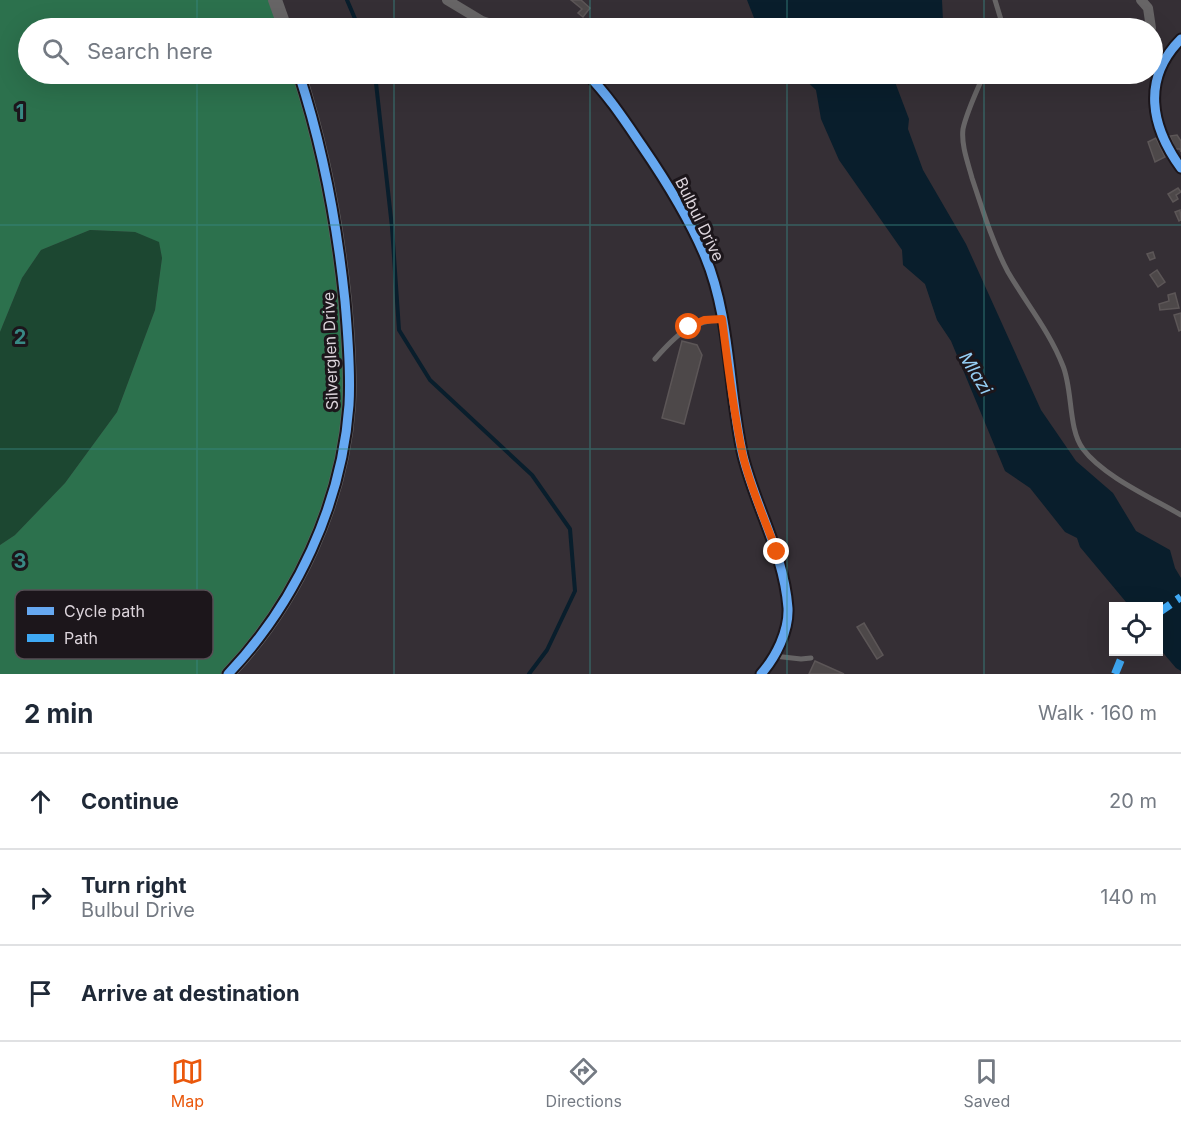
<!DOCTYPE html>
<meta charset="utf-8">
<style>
:root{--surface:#fff;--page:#f2f2f3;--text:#1f2937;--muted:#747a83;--line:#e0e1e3;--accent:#ea580c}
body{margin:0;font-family:Inter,sans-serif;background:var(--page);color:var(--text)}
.controls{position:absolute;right:18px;bottom:18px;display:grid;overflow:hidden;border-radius:0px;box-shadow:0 6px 24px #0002}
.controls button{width:54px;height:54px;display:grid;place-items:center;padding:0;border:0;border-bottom:2px solid var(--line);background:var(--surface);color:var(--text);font:30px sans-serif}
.stop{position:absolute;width:18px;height:18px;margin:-14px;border:4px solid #ea580c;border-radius:50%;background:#fff}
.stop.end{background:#ea580c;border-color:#fff;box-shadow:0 2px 6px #0008}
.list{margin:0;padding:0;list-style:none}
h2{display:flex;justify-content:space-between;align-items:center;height:78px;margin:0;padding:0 24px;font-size:26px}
h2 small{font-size:20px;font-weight:400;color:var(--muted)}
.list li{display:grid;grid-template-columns:39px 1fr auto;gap:18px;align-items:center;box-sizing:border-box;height:96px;padding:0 24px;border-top:2px solid var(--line)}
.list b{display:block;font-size:22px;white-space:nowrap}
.list p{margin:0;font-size:20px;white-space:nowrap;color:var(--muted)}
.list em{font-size:20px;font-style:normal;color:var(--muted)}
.icon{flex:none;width:33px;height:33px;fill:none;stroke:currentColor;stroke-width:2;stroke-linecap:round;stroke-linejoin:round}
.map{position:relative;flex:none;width:1181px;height:674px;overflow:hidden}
.search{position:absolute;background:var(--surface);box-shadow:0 6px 24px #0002;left:18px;right:18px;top:18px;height:66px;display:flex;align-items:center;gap:15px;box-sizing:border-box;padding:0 21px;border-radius:33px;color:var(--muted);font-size:22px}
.sheet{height:366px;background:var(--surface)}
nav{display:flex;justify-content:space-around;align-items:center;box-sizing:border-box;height:84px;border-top:2px solid var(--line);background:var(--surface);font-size:16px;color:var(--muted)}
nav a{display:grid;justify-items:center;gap:3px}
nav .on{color:var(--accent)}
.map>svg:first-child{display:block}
.green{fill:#1c4731}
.forest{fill:#2c714d}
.water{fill:#091e2c}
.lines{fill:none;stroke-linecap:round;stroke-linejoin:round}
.stream{stroke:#091e2c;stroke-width:4}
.building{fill:#4d4849;stroke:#5c5657;stroke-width:1.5}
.service{stroke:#676566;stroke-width:5}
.minor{stroke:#676566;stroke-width:10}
.tertiary{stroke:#676566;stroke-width:14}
.quiet{stroke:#3fa9f5;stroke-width:8;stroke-dasharray:15 8;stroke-linecap:butt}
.cycleway-casing{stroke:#1c161b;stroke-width:13}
.cycleway{stroke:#66a8f1;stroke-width:9}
.route{stroke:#ea580c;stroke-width:8}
.grid{fill:none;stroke:#388984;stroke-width:1.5;stroke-opacity:0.55}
.labels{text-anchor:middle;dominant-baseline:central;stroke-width:6;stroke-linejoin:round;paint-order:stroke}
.street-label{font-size:16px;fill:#dcd4db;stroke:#1c161b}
.water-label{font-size:18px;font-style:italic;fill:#95cdf3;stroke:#1c161b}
.key{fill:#1c161b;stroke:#564f55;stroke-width:1.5}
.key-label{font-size:16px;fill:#dcd4db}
.grid-label{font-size:20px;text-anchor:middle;font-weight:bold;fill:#388984;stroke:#1c161b;stroke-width:6;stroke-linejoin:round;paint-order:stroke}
</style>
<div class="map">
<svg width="1181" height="674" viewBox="0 0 1181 674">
<rect width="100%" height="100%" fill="#352f35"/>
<path class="green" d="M 90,230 L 135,232 L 159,241 L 162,258 L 155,310 L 117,412 L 65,483 L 15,535 L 0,545 L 0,332 L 22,278 L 41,250 Z"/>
<path class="forest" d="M 0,0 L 274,0 L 283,28 L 28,28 L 28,74 L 298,74 L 321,151 L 349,377 L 336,473 L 292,584 L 225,674 L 0,674 L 0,545 L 15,535 L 65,483 L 117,412 L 155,310 L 162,258 L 159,242 L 135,232 L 90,230 L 41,250 L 22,278 L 0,332 Z"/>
<path class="water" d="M 747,0 L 942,0 L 943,21 L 931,28 L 758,28 Z
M 799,74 L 900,74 L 895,82 L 909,119 L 908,129 L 923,170 L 966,244 L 1041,410 L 1076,461 L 1113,493 L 1136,531 L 1170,550 L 1175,568 L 1181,578 L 1181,671 L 1176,668 L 1159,648 L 1158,606 C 1147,606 1138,603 1126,602 L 1080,547 L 1077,538 L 1065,532 L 1030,488 L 1005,471 L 951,341 L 937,320 L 925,284 L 903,265 L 902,250 L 839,160 L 821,119 L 816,90 Z"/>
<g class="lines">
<path class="stream" d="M 347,0 L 359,28
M 375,74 L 392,227 L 399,330 L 430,380 L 532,475 L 570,529 L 575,591 L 547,650 L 529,674"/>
</g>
<path class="building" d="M 571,0 L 581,0 L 590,8 L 583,17 L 578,13 L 582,9 Z
M 1117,26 L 1140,26 L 1140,28 L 1117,28 Z
M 1177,135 L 1181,141 L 1181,152 L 1180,149 L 1175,149 L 1170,136 Z
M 1156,138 L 1165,157 L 1155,162 L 1148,142 Z
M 1178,188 L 1181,192 L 1176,195 L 1178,199 L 1173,202 L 1168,194 Z
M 1180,210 L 1181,220 L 1179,221 L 1175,212 Z
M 1153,252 L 1155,258 L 1150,260 L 1147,254 Z
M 1157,270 L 1165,282 L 1158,287 L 1150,275 Z
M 1175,293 L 1179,308 L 1160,310 L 1159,304 L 1169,301 L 1168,295 Z
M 1181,313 L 1181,330 L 1179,331 L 1174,315 Z
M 682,341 L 697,345 L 702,355 L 684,424 L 662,418 Z
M 864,623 L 883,655 L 877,659 L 857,627 Z
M 815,661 L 844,674 L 809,674 Z"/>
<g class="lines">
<path class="service" d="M 995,0 L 1002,23 L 1000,28
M 984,74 C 977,91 967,111 963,129 C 961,145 968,163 972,178 C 982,208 993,244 1008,272 C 1026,303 1050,332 1063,366 C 1073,391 1068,429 1083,449 C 1103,476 1152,498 1181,515
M 655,359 C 676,335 689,322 722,319
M 774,656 L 801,659 L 811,658"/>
<path class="minor" d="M 447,0 L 482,21 L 504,28
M 1141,0 L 1148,8 L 1151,28
M 1181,39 C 1141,79 1151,127 1181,168
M 587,74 C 608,95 625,121 642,146 C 666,181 688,216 705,256 C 731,318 728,391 743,456 C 756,508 784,554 788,608 C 789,631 776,657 761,674"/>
<path class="tertiary" d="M 275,0 L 285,28
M 228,674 C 296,603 342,504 349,405 C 351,371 348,335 345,301 C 337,223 323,148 299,74"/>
<path class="quiet" d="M 1158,613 L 1181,597
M 1115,674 L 1124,652"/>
<g class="cycleway-casing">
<path id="cycleway" d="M 1181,39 C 1141,79 1151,127 1181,168
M 587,74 C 608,95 625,121 642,146 C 666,181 688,216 705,256 C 731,318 728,391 743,456 C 756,508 784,554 788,608 C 789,631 776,657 761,674
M 228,674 C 296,603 342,504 349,405 C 351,371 348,335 345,301 C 337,223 323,148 299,74"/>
</g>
<use href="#cycleway" class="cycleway"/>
</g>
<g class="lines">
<path class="route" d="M 689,327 L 704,320 L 722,319 C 728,364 733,411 743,456 C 751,489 765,521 777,552"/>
</g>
<path class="grid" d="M 197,0 L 197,28M 394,0 L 394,28M 590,0 L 590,28M 787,0 L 787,28M 984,0 L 984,28M 197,74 L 197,674M 394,74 L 394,674M 590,74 L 590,674M 787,74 L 787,674M 984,74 L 984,674M 0,225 L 1181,225M 0,449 L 1181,449"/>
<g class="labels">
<g class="street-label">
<text transform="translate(700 219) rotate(64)">Bulbul Drive</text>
<text transform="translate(330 351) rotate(-92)">Silverglen Drive</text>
</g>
<g class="water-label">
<text transform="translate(976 373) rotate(59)">Mlazi</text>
</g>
</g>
<rect x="15" y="590" width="198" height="69" rx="9" class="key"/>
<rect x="27" y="607" width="27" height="8" fill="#66a8f1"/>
<rect x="27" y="634" width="27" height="8" fill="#3fa9f5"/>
<g class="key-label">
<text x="64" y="617">Cycle path</text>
<text x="64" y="644">Path</text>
</g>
<g class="grid-label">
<text x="20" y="119">1</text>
<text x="20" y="344">2</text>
<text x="20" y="568">3</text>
</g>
</svg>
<div class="controls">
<button><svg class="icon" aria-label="locate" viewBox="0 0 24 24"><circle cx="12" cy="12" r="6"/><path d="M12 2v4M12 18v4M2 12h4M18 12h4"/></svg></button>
</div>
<div class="stop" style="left:689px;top:327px"></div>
<div class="stop end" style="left:777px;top:552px"></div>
<div class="search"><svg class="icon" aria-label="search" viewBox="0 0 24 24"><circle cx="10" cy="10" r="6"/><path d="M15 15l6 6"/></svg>Search here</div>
</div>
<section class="sheet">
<h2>2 min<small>Walk · 160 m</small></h2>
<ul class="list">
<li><svg class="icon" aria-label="ahead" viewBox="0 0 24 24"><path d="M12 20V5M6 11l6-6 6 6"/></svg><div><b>Continue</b></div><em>20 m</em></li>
<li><svg class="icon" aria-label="right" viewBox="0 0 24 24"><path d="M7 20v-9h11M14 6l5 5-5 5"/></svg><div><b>Turn right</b><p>Bulbul Drive</p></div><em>140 m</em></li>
<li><svg class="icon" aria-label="arrive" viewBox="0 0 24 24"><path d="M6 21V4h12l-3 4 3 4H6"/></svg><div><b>Arrive at destination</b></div></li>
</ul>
</section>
<nav>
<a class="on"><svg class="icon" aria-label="map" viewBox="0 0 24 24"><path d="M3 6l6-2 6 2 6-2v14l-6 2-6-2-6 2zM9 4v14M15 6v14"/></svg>Map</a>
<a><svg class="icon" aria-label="directions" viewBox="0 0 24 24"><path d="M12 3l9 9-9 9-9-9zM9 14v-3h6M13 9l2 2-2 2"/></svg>Directions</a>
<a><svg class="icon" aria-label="saved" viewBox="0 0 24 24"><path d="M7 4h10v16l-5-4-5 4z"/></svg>Saved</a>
</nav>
